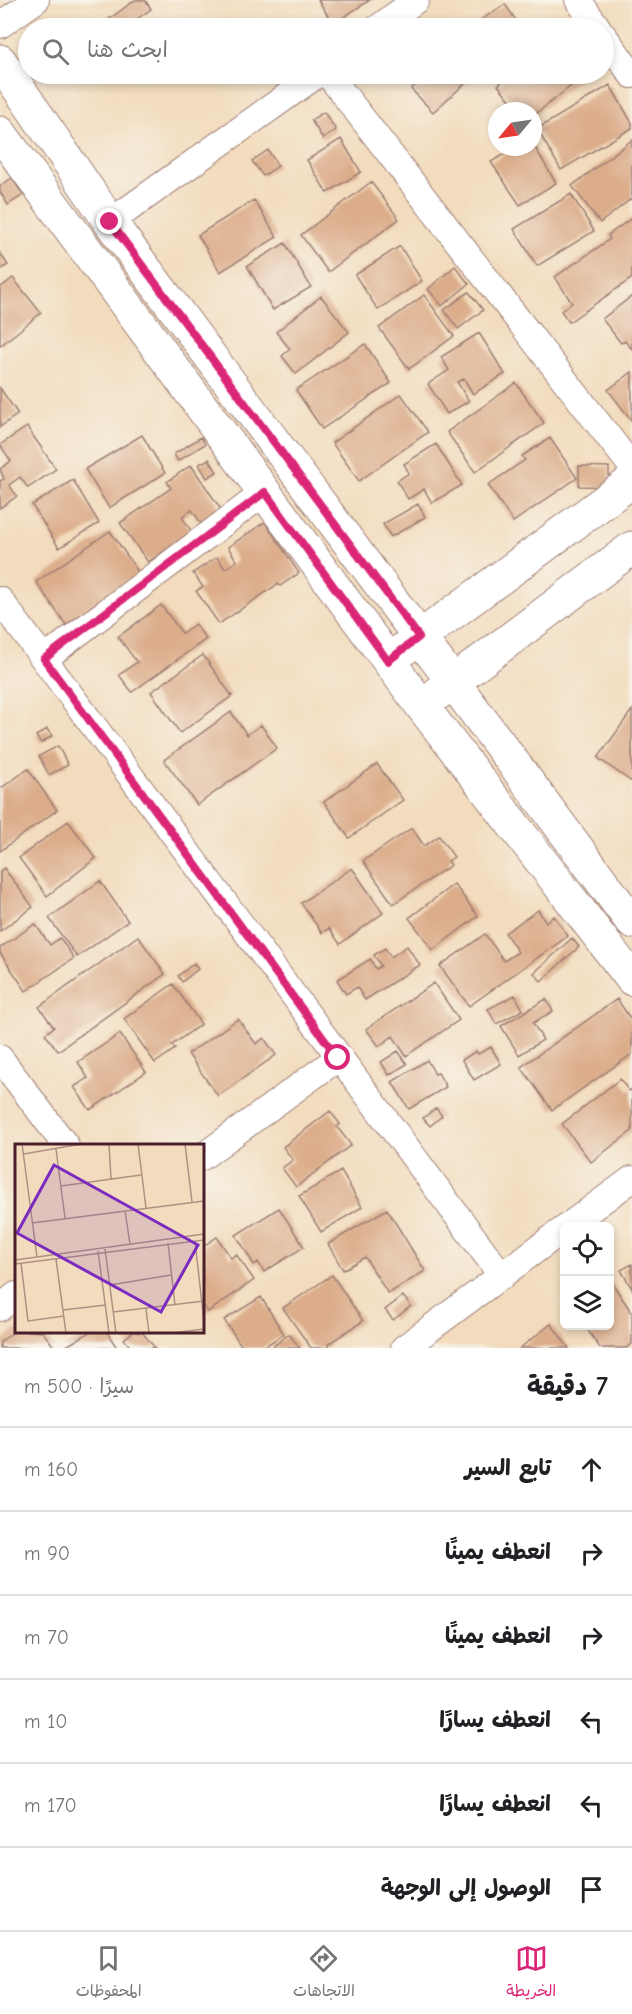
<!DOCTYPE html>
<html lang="ar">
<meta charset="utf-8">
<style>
:root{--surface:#fff;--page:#f2f2f2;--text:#202124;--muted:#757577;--line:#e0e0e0;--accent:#db2777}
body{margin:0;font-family:"Comic Neue","Playpen Sans Arabic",sans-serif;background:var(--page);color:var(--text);direction:rtl}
.controls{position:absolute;right:18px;bottom:18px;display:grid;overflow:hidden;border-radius:9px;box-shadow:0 3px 9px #0003}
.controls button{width:54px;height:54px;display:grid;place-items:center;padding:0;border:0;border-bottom:2px solid var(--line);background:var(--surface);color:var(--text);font:30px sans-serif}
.compass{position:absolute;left:488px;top:102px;width:54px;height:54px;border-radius:50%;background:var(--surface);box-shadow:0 3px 9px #0003;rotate:241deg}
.stop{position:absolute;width:18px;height:18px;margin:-14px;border:4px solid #db2777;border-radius:50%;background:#fff}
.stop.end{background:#db2777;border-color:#fff;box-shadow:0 2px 6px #0008}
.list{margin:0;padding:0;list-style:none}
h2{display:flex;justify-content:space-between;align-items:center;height:78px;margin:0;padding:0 24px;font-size:26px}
h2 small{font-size:20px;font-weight:400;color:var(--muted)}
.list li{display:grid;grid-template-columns:39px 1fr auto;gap:18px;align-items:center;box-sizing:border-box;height:84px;padding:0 24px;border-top:2px solid var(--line)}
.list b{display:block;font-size:22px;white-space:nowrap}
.list em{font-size:20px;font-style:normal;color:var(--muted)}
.icon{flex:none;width:33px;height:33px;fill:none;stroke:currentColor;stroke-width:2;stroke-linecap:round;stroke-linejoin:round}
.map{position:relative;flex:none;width:632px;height:1348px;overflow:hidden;direction:ltr}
.search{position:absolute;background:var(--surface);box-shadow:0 3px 9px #0003;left:18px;right:18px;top:18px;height:66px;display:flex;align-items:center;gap:15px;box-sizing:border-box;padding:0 21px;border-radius:33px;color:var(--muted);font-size:22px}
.sheet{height:582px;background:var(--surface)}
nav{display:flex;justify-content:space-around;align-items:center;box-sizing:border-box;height:84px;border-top:2px solid var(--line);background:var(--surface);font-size:16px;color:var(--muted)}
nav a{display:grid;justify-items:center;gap:3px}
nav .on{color:var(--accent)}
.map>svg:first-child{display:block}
.building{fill:#dcad8b}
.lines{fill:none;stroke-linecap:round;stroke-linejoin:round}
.street-casing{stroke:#9e7e74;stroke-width:28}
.secondary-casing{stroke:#9e7e74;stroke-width:35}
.street{stroke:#fff;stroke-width:26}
.secondary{stroke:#fff;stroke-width:33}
.route{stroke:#db2777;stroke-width:8}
.inset-road{fill:none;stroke:#af9083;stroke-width:1.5}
.view{fill:#7b2cbf;fill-opacity:0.15;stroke:#7b2cbf;stroke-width:3}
.inset-edge{fill:none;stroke:#4a1f2b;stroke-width:3}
</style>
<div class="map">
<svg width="632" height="1348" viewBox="0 0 632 1348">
<rect width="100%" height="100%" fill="#f7f3e8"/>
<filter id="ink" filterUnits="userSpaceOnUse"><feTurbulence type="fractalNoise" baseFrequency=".0167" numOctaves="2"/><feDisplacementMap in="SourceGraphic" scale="12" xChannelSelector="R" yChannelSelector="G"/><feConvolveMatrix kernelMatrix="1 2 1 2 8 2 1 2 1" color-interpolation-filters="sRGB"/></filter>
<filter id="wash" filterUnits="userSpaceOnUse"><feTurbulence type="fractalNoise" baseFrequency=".008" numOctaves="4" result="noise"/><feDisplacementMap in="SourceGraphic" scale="24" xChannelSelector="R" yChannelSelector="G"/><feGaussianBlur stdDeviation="1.35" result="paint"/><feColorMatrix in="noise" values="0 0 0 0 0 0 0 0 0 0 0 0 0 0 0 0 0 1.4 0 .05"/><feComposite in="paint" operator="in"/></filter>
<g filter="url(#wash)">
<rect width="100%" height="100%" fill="#f2dcbd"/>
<g id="blocks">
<path class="building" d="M 135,0 L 145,0 L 151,9 L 124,28 L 114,28 L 108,20 Z
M 318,0 L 370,0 L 333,24 Z
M 505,4 L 521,28 L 532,21 L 537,28 L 469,28 Z
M 154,21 L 159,28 L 141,28 Z
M 428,74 L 476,74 L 433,112 L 411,89 Z
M 512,74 L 586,74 L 533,116 L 533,111 L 519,111 L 498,85 Z
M 610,85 L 632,123 L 632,128 L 561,170 L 537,129 Z
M 324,112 L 336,130 L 323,139 L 311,120 Z
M 341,139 L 361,172 L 327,193 L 307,160 Z
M 632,140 L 632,198 L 600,223 L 572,186 Z
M 533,144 L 556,183 L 520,205 L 491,162 L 517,147 L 533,147 Z
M 268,150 L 278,166 L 263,176 L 252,161 Z
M 12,178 L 23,195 L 8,205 L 0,192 L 0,186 Z
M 371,182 L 399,219 L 328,272 L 301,235 Z
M 571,194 L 594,231 L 537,266 L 514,229 Z
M 254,200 L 277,237 L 220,272 L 198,235 Z
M 632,218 L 632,278 L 569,322 L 561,311 L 572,303 L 555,277 L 610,239 L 608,235 Z
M 285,243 L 311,287 L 273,310 L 247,266 Z
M 400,246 L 422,281 L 378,310 L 355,275 Z
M 0,253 L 8,265 L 0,270 Z
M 455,266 L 469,284 L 442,306 L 428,289 Z
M 13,278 L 41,313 L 0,346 L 0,288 Z
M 469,292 L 483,310 L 458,329 L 444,310 Z
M 424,295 L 454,336 L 409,369 L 379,328 Z
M 321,296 L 349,332 L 296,374 L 282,356 L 290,349 L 276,332 Z
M 632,296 L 632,349 L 625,341 L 621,343 L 602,319 Z
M 479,333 L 505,374 L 473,394 L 464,379 L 457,382 L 469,401 L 447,414 L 428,384 L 449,370 L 441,357 Z
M 365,344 L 391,383 L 322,429 L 296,390 Z
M 632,372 L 632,421 L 608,390 Z
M 516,383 L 544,423 L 475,472 L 447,432 Z
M 0,388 L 18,414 L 0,427 Z
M 401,394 L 428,432 L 359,481 L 332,443 Z
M 27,427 L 56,469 L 28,488 L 20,477 L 9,485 L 17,496 L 0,508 L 0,481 L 4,479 L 0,469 L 11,461 L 0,445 Z
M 142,435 L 165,473 L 109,508 L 85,469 Z
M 201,437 L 205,444 L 178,461 L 174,454 Z
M 550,438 L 577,478 L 513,522 L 488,485 L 525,460 L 522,456 Z
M 436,444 L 462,485 L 432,503 L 424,489 L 408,499 L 397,481 L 409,473 L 404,464 Z
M 209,459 L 217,472 L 207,478 L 199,464 Z
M 191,465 L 222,511 L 202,525 L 192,510 L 182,517 L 192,532 L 148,562 L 120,523 L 171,488 L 167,482 Z
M 579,466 L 609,467 L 609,487 L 579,486 Z
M 73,480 L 99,523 L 59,548 L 32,505 Z
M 418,504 L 425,517 L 391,537 L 383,524 Z
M 265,522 L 299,573 L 280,586 L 278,584 L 219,624 L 196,591 L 203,587 L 193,573 L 217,557 L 225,569 L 237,561 L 228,547 Z
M 110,531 L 139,573 L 66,625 L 36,582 Z
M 161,605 L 182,633 L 195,624 L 206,639 L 132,692 L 119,675 L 137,662 L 118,637 Z
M 203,655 L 232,696 L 180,733 L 151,692 Z
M 632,710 L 632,782 L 598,758 Z
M 231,712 L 247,735 L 261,725 L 277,748 L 197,805 L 164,760 Z
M 47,729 L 52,736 L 41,743 L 36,736 Z
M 58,746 L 68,765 L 49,775 L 39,756 Z
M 377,764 L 403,800 L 349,838 L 324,802 Z
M 28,769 L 57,810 L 0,851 L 0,789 Z
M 68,821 L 96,858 L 47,896 L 19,858 Z
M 412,828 L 424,846 L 439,836 L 454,857 L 448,861 L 451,865 L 393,904 L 363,861 Z
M 4,868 L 33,907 L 0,931 L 0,871 Z
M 352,868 L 383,913 L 340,944 L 329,928 L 322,933 L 301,903 Z
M 100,881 L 128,921 L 77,957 L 49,918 Z
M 454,884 L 478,916 L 433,950 L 409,918 Z
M 538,910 L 546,922 L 554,916 L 568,936 L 469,1006 L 440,966 L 485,934 L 504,961 L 518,952 L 505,933 Z
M 35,924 L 50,945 L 60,938 L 74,958 L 26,991 L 0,953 L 0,948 Z
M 138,936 L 165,974 L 58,1051 L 45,1034 L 54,1027 L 39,1007 Z
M 572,938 L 579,947 L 541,981 L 534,973 Z
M 407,946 L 420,965 L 365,1000 L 357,987 L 346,994 L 337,980 L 370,959 L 376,969 L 381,966 L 374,955 L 385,948 L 391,957 Z
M 194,963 L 198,969 L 182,982 L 178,976 Z
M 434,983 L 459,1020 L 406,1056 L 393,1036 L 379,1046 L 366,1029 Z
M 173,984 L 201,1024 L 172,1045 L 175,1049 L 155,1063 L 124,1019 Z
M 515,995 L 523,1010 L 496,1024 L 488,1009 Z
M 546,999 L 553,1011 L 533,1023 L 543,1040 L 519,1055 L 501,1026 Z
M 617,999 L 632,1021 L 632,1054 L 552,1110 L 521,1067 Z
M 238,1019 L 256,1044 L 264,1038 L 276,1055 L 218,1096 L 188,1054 Z
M 120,1034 L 146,1072 L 90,1110 L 74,1087 L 88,1078 L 78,1062 Z
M 491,1047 L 501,1064 L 474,1080 L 462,1060 L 476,1051 L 478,1054 Z
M 398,1051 L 407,1064 L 389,1075 L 381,1062 Z
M 427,1060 L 435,1074 L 438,1073 L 446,1087 L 409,1109 L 392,1082 Z
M 620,1079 L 629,1091 L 632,1089 L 632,1131 L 591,1162 L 562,1124 Z
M 436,1108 L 442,1116 L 430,1126 L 423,1118 Z
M 330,1111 L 340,1124 L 337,1127 L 351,1145 L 296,1187 L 282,1168 L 293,1160 L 283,1147 Z
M 341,1171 L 362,1207 L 321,1232 L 299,1196 Z
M 279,1208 L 304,1247 L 264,1272 L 258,1262 L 254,1265 L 236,1235 Z
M 387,1209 L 425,1271 L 388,1294 L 365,1257 L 343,1270 L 328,1244 Z
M 217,1237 L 231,1258 L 236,1254 L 254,1280 L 208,1312 L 202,1304 L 202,1247 Z
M 632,1264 L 632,1289 L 621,1270 Z
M 332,1275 L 363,1321 L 328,1344 L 330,1348 L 311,1348 L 283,1308 Z
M 610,1280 L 632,1313 L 632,1344 L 626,1348 L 600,1348 L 585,1326 L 610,1326 Z
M 403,1296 L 411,1306 L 393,1320 L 385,1310 Z
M 261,1297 L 284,1334 L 262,1348 L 243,1348 L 224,1320 Z
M 551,1324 L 569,1348 L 520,1348 Z
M 16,1330 L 43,1332 L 55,1348 L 0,1348 L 0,1342 Z
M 90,1332 L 107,1332 L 117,1348 L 63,1348 Z
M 133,1332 L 142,1332 L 155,1348 L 131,1348 L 124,1339 Z
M 289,1334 L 300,1348 L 271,1348 Z"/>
</g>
</g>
<g filter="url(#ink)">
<use href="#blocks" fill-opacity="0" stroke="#9e7e74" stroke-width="1.5"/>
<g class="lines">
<g class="street-casing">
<path id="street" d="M 578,0 L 598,28
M 0,25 L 36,0
M 378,28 L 416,0
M 604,36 L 632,75
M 328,74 L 632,467
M 110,222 L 318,74
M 0,600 L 502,1276
M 44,659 L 265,492
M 0,1058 L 66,1146
M 202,1157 L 338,1058
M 568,1226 L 632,1179
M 0,1308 L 16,1295
M 404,1348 L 564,1229"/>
</g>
<g class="secondary-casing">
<path id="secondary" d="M 0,61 L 110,222 L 632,922
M 0,133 L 421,705 L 632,979
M 401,651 L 632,481
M 437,694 L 632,548"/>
</g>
<use href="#street" class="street"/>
<use href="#secondary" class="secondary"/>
</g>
</g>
<g class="lines" filter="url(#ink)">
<path class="route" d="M 110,222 L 419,637 L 388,661 L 265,492 L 44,659 L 338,1058"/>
</g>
<g transform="translate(15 1144)">
<rect width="189" height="189" fill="#f2dcbd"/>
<path class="inset-road" d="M 7,0 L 22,113M 94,0 L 96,35M 123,0 L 131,64M 170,0 L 177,58M 41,5 L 50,74M 9,10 L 66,0M 46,42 L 126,31M 110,67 L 115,100M 17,79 L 189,57M 180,97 L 189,178M 153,99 L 160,161M 90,105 L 101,189M 83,107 L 94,189M 41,115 L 51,189M 0,116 L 189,90M 6,119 L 13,177 L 49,172M 0,120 L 189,96M 95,141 L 156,131M 131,165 L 134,189M 48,166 L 91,161M 98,168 L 189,157M 157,189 L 189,185"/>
<path class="view" d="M 39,21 L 183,101 L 146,168 L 2,89 Z"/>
<rect width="189" height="189" class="inset-edge"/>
</g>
</svg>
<div class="controls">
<button><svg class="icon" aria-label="locate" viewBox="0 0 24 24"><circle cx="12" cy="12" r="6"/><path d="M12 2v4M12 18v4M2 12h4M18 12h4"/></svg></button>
<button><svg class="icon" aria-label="layers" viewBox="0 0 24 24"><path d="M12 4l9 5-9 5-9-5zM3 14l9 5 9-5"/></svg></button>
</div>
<svg class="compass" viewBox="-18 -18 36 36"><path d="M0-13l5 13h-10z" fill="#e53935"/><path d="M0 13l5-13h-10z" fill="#757577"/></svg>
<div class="stop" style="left:338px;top:1058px"></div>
<div class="stop end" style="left:110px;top:222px"></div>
<div class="search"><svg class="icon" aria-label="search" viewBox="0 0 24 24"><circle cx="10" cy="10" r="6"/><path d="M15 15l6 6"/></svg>ابحث هنا</div>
</div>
<section class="sheet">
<h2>7 دقيقة<small>سيرًا · 500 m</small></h2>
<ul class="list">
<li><svg class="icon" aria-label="ahead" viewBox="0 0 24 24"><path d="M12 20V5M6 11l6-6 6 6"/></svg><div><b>تابع السير</b></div><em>160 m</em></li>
<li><svg class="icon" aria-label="right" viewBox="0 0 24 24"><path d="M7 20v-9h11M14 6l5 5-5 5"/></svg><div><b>انعطف يمينًا</b></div><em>90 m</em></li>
<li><svg class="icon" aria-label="right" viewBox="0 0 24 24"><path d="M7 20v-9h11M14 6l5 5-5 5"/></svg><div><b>انعطف يمينًا</b></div><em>70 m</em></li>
<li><svg class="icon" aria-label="left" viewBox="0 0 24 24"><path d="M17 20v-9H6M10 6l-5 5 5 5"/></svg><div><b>انعطف يسارًا</b></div><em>10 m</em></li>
<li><svg class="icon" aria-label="left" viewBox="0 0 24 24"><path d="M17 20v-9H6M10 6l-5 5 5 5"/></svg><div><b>انعطف يسارًا</b></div><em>170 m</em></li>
<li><svg class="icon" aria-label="arrive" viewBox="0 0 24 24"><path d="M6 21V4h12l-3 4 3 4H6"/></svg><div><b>الوصول إلى الوجهة</b></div></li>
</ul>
</section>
<nav>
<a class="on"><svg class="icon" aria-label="map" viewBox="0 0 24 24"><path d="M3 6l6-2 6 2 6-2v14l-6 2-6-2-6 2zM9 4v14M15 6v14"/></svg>الخريطة</a>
<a><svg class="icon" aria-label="directions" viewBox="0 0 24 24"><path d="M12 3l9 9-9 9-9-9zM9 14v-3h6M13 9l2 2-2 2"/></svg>الاتجاهات</a>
<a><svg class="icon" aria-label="saved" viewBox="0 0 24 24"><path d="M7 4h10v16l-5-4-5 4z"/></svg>المحفوظات</a>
</nav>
